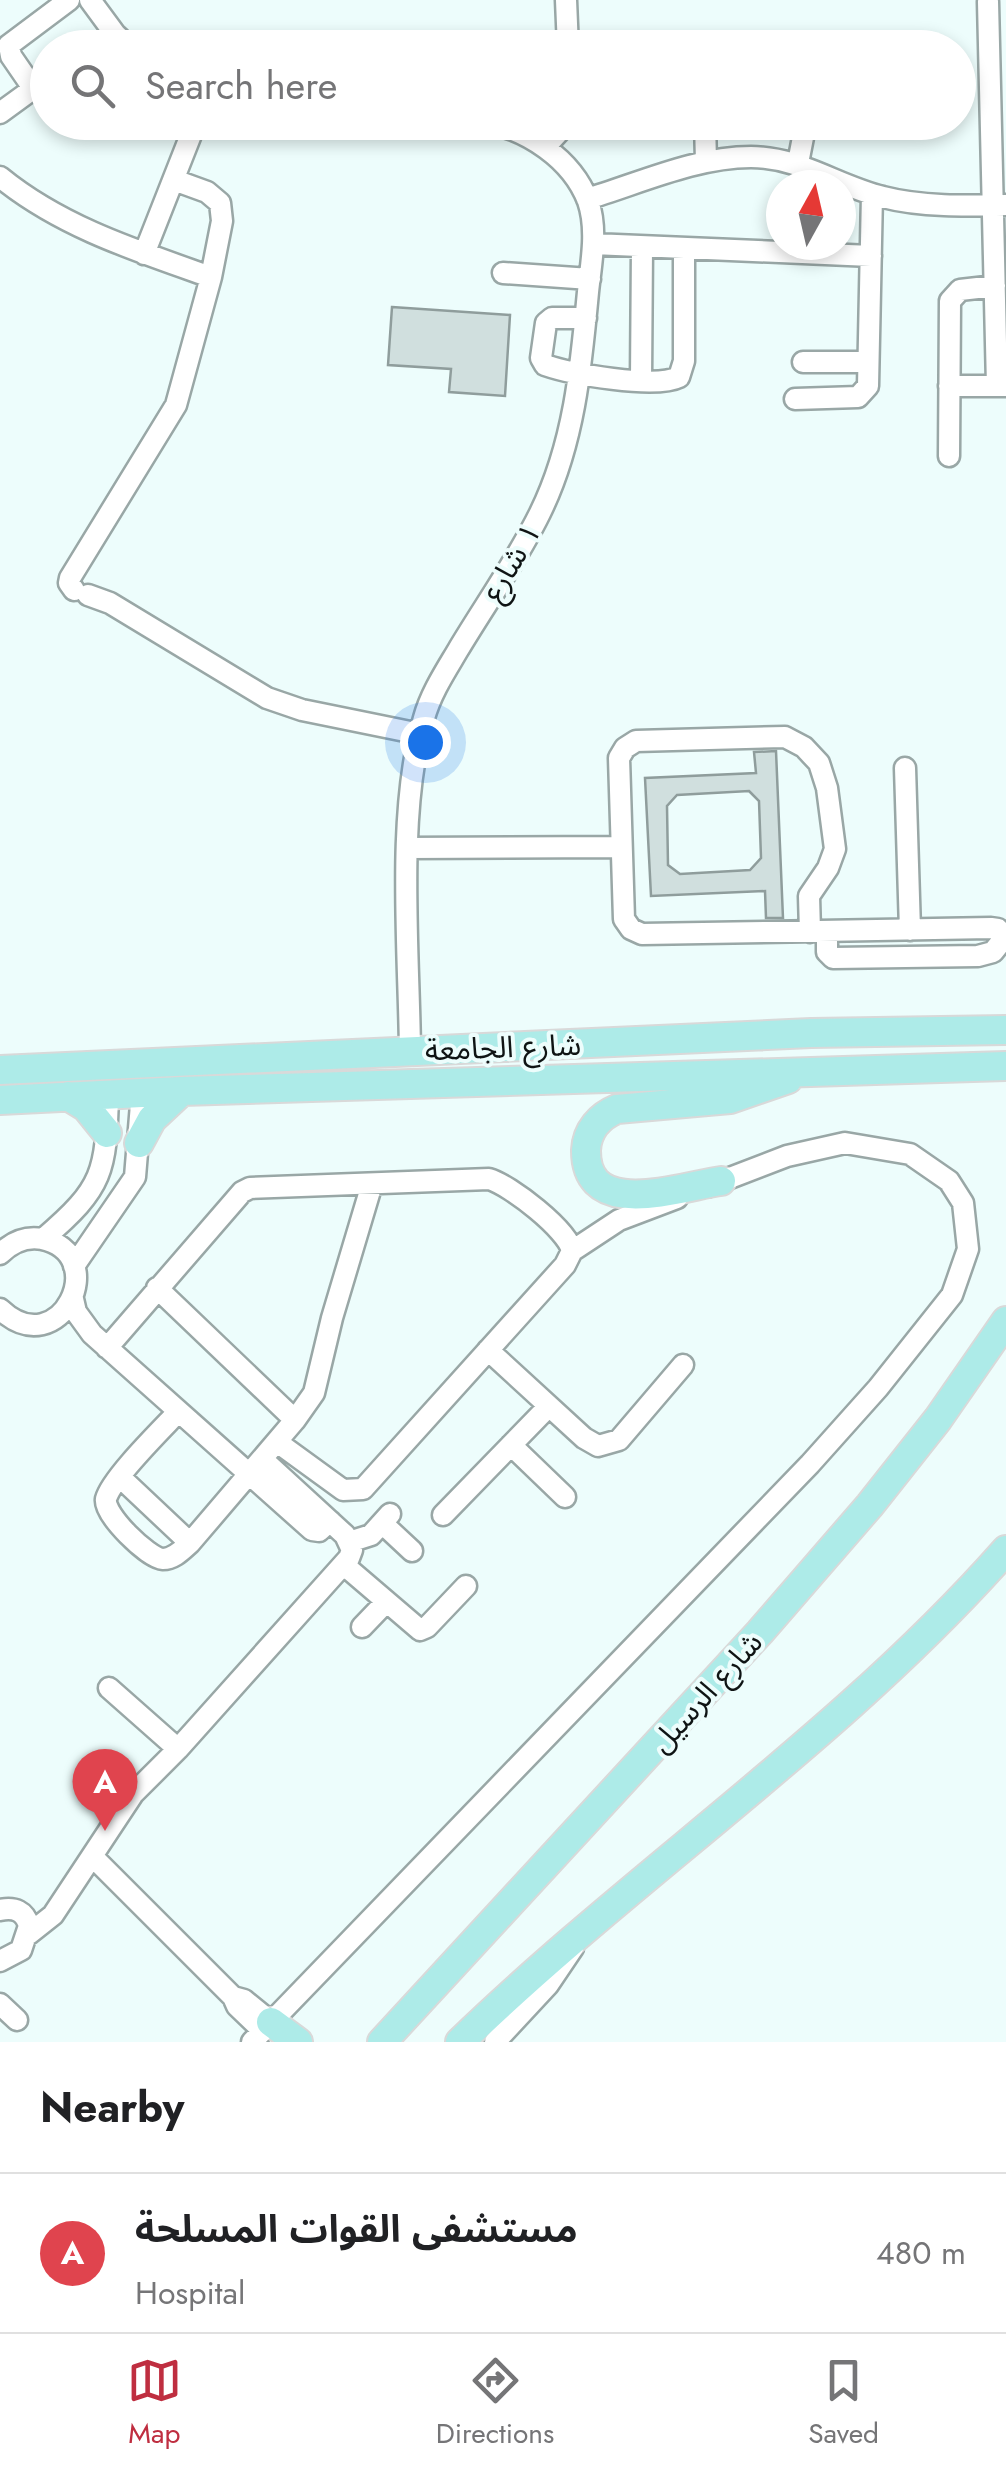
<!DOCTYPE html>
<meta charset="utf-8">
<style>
:root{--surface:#fff;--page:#f6f6f6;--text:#202124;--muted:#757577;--line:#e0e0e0;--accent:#bf2e40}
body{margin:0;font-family:Jost,"Noto Sans Arabic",sans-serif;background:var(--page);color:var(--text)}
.compass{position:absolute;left:766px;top:170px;width:90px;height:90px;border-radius:50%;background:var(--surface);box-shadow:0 5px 15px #0003;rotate:8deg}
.you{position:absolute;left:425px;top:742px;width:35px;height:35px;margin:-25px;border:8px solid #fff;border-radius:50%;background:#1a73e8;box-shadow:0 0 0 15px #1a73e833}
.badge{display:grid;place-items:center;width:65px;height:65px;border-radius:50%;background:var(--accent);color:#fff;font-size:32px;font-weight:700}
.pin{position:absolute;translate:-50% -82px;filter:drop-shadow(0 2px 5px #0008)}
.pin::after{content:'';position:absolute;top:52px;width:35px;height:30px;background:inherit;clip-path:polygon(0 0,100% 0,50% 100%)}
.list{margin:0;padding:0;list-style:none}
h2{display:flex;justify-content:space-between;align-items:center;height:130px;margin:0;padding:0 40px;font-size:42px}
h2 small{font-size:32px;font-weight:400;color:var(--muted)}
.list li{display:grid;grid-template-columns:65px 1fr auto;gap:30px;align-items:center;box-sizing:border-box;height:160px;padding:0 40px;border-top:2px solid var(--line)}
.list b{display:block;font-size:38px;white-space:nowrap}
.list p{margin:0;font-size:32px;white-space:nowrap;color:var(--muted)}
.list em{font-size:32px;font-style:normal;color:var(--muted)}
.icon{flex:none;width:55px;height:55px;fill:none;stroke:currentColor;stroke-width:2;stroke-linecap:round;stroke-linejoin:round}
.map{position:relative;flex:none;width:1006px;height:2042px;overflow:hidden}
.search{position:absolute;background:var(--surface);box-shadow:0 5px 15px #0003;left:30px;right:30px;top:30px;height:110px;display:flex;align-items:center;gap:25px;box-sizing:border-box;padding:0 35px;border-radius:55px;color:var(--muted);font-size:38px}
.sheet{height:290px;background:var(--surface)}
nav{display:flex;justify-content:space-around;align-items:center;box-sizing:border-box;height:140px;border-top:2px solid var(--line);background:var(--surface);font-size:28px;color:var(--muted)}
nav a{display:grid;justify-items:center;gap:5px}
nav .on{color:var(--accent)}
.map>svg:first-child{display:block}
.building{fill:#d0dfde;stroke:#8f9d9c;stroke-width:2.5;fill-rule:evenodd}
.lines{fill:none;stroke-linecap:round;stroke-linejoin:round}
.minor-casing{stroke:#99a7a6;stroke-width:25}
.major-casing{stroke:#d9d9d9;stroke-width:32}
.minor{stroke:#fff;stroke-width:20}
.major{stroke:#adebe8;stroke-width:28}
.labels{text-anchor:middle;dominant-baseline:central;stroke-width:8;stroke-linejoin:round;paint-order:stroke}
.street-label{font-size:30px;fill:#0f1414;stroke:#edfdfc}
</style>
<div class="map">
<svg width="1006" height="2042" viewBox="0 0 1006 2042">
<rect width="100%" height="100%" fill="#edfdfc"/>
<path class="building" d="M 392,307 L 510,315 L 505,396 L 449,392 L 451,369 L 388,365 Z
M 776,751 L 783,918 L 766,918 L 765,891 L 651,896 L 645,778 L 756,773 L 754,752 ZM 749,791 L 759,801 L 761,858 L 750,870 L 680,874 L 668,865 L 667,806 L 677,795 Z"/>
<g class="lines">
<g class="minor-casing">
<path id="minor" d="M 90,0 L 115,34 L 130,48
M 566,0 L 568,48
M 988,2 L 997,386
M 95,48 L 115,34
M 33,88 L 11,56 L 9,45 L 69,0
M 0,113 L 48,78
M 705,122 L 706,162
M 545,147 L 568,122
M 798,163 L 806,122
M 0,177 C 61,227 137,251 211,277
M 587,199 C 640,183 696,157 751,157 C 800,157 837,186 883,197 C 921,207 967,206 1006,205
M 593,244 L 871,256
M 144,254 L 196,122
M 503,273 L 590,279
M 586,318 L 552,318 L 546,323 L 541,358 L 545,365 C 571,374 655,389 679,377 L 684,361 L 684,249
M 803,362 L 867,362
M 641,380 L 642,247
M 949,386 L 1006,386
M 795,399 L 858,397 L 868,386 L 872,194
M 949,456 L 950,301 L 960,290 L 995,286
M 74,590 L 69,583 L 70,578 L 176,405 L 211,277 L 222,221 L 220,203 L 207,192 L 174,180
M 88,595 L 110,603 L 267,698 L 302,710 L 420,734
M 905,768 L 910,930
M 408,848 L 620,847
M 810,932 L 809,896 L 828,868 L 835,849 L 827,788 L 819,763 L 804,747 L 785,737 L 636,741 L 625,748 L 619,758 L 624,919 L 631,929 L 642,934 L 991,928 L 998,929 L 1005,937 L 993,952 L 978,956 L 833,958 L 827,952 L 827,932
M 410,1051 C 409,951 396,812 424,718 C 431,693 445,672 458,650 C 485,605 517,560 540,513 C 574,444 581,368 588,292 C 591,263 598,230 588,201 C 572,159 527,129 484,122
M 43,1239 C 104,1187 106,1172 108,1094
M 572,1251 L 619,1220 L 677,1198
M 0,1254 C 11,1243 25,1236 42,1239 C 113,1254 60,1366 0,1309
M 74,1266 L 135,1177 L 142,1092
M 157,1288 L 295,1420
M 73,1299 L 76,1312 L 92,1334 L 312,1530 L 319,1531 L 330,1521
M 107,1348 L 242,1192 L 250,1188 L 489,1179 C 510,1185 568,1230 572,1251 L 565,1265 L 363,1489 L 343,1490 L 277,1442
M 488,1350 L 584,1438 L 598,1446 L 619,1440 L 683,1365
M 177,1413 C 161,1430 111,1479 106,1499 C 103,1514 148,1558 163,1559 C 174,1559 182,1550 190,1543 L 295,1420 L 314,1393 L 332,1318 L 372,1184
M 511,1445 L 565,1497
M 120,1477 L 190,1543
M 443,1515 L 549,1406
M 382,1523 L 412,1551
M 349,1542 L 371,1535 L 390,1514
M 344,1565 L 420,1630 L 427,1627 L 466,1586
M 362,1627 L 386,1602
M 109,1688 L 178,1749
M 92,1856 L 233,1997
M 0,1910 C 15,1907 25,1911 29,1926 L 21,1950 L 0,1961
M 29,1934 L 53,1915 L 133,1794 L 178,1749 L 349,1558 L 352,1550 L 345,1535 L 262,1459
M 0,2004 L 17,2020
M 262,2030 L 237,2006 L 233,1997 L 244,2000 L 271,2022
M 252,2042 L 810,1464 L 878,1388 L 952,1295 L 968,1249 L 963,1203 L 949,1181 L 910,1154 L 845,1143 L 787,1156 L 709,1186
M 495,2042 L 548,1985 L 573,1948"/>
</g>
<g class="major-casing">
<path id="major" d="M 0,1070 L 811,1033 L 1006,1030
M 68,1096 L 86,1107 L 107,1133
M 0,1100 L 182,1091 L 1006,1066
M 139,1143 L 152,1119 L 182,1091
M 721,1181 C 682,1186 585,1222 586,1150 C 587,1130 600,1116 617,1109 L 730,1099 L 788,1079
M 271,2022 L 298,2042
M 382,2042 L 760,1632 L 870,1505 L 938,1419 L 1006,1321
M 460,2042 C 636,1872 843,1735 1006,1550"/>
</g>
<use href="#minor" class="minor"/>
<use href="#major" class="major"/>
</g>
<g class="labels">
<g class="street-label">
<text transform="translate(511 562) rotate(-59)">١ شارع</text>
<text transform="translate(503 1047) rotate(-2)">شارع الجامعة</text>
<text transform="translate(706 1692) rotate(-48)">شارع الرسيل</text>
</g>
</g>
</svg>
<svg class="compass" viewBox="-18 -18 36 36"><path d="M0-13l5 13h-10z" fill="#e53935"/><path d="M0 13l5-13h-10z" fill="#757577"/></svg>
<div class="you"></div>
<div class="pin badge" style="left:105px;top:1831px;background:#e0444e">A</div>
<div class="search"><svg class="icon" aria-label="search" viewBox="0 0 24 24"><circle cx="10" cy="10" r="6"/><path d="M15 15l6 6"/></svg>Search here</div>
</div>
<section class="sheet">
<h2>Nearby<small></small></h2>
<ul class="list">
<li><span class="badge" style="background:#e0444e">A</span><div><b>مستشفى القوات المسلحة</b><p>Hospital</p></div><em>480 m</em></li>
</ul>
</section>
<nav>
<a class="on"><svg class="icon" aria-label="map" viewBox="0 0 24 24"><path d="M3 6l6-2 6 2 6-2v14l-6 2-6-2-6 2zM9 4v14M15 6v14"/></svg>Map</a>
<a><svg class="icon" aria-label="directions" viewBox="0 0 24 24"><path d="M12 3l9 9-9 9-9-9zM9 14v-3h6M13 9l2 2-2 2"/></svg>Directions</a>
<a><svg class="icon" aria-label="saved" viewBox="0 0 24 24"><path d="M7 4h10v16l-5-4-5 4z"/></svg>Saved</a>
</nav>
